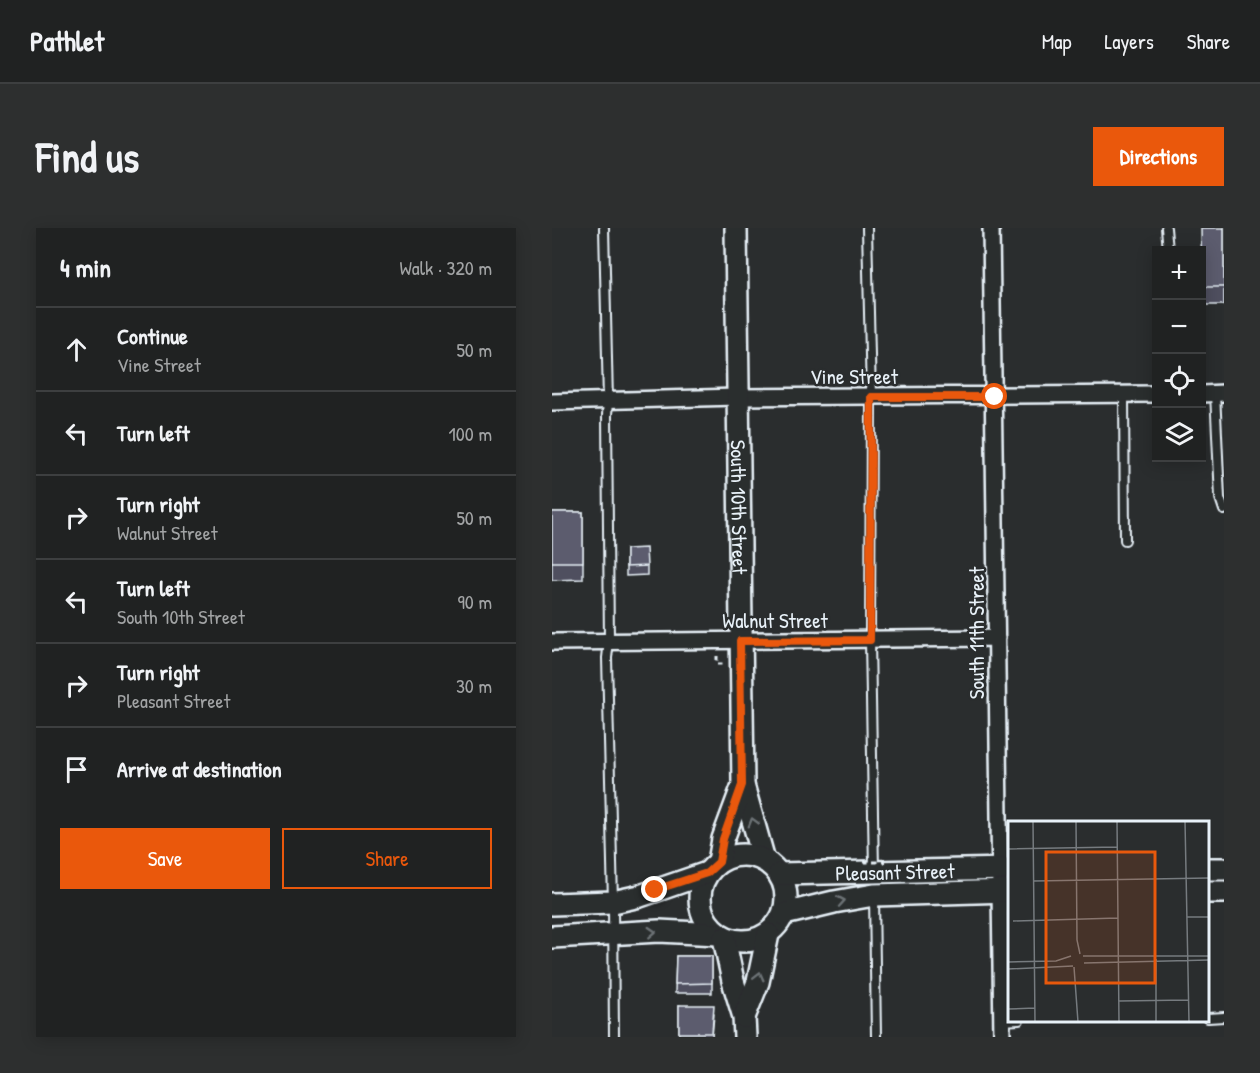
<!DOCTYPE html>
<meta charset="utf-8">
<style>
:root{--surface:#202222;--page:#2d2f2f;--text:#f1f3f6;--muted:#a2a4a5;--line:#3d3f40;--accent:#ea580c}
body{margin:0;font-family:"Patrick Hand",sans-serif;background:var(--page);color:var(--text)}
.controls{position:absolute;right:18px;top:18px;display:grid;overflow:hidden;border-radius:0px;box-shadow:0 3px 15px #0003}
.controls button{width:54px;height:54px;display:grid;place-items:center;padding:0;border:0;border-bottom:2px solid var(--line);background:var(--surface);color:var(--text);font:30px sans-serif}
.stop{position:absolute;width:18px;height:18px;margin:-14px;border:4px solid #ea580c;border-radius:50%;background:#fff}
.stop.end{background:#ea580c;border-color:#fff;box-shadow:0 2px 6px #0008}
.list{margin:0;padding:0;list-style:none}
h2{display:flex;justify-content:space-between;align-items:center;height:78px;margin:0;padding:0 24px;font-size:26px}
h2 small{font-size:20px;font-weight:400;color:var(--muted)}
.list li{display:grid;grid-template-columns:39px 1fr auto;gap:18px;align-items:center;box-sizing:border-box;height:84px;padding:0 24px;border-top:2px solid var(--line)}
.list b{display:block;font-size:22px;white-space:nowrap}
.list p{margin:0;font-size:20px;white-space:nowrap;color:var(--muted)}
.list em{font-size:20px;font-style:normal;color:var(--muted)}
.actions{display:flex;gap:12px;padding:18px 24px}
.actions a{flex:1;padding:14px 0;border:2px solid var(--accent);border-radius:0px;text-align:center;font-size:21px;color:var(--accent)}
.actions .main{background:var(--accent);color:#fff}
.icon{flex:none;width:33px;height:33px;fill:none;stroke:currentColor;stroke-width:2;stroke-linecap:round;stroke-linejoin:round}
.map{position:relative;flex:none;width:672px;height:809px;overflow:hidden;border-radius:0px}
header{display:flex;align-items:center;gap:36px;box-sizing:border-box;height:84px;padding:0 30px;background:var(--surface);border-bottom:2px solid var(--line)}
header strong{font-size:28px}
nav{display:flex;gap:33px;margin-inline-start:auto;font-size:21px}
.intro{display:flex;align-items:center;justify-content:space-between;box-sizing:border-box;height:144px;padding:0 36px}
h1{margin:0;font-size:42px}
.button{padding:15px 27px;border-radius:0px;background:var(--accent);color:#fff;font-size:21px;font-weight:700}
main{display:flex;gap:36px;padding:0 36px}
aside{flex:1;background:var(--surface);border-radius:0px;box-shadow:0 3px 15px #0003}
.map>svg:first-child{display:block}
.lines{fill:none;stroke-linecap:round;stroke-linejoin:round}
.lane-casing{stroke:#e8f1f8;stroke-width:12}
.street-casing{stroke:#e8f1f8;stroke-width:20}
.secondary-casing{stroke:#e8f1f8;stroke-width:26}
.path{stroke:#e8f1f8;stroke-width:3;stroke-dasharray:4.5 4.5;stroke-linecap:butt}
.lane{stroke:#2a2d2e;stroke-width:8}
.street{stroke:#2a2d2e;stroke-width:15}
.secondary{stroke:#2a2d2e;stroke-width:21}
.path-bridge{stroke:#e8f1f8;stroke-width:3;stroke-dasharray:4.5 4.5;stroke-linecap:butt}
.wall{fill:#4f4f5f;stroke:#e8f1f8;stroke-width:1.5}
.building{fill:#5c5c6e;stroke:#e8f1f8;stroke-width:1.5}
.oneway{stroke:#6c7275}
.route{stroke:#ea580c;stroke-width:8}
.labels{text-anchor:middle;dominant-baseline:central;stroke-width:5;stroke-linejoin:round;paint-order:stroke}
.street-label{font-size:21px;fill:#e8f1f8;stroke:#2a2d2e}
.inset-road{fill:none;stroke:#767b7f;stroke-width:1.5}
.view{fill:#e8590c;fill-opacity:0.15;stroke:#e8590c;stroke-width:3}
.inset-edge{fill:none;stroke:#e8f1f8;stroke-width:3}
</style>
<header>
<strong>Pathlet</strong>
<nav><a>Map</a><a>Layers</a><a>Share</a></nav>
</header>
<div class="intro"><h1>Find us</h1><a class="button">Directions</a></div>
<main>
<aside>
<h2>4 min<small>Walk · 320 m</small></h2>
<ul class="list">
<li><svg class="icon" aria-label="ahead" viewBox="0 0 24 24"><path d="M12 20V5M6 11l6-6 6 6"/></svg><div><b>Continue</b><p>Vine Street</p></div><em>50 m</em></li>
<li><svg class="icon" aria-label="left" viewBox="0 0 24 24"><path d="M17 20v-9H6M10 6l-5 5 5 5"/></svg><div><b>Turn left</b></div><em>100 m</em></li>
<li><svg class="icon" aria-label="right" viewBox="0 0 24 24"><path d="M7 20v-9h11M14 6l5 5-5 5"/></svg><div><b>Turn right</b><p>Walnut Street</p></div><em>50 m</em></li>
<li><svg class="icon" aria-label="left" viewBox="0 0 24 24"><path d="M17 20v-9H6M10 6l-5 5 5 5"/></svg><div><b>Turn left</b><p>South 10th Street</p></div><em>90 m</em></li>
<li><svg class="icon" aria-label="right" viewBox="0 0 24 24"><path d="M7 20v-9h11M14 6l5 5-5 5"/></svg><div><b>Turn right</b><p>Pleasant Street</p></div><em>30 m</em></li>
<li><svg class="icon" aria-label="arrive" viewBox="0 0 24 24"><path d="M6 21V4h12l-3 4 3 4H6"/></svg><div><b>Arrive at destination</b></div></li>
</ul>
<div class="actions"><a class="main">Save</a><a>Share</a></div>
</aside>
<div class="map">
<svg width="672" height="809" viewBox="0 0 672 809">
<rect width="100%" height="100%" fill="#2a2d2e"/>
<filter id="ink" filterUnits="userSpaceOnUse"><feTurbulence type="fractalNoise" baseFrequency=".0167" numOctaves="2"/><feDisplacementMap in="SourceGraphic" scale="12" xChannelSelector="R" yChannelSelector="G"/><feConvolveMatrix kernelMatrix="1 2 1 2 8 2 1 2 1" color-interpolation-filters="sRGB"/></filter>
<g filter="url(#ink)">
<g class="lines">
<g class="lane-casing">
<path id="lane" d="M 52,0 L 56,173 L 55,187 L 57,413 L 55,430 L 61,674 L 62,809
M 315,0 L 319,169 L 318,412 L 322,643
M 614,0 L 616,22
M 663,165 L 668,270 L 672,282
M 572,167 L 573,312
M 322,667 L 324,809
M 656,790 L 672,789
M 450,793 L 467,792"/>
</g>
<g class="street-casing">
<path id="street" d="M 439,0 L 450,809
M 650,166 L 672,165
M 0,174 L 185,169 L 604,166
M 0,414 L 445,410"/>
</g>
<g class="secondary-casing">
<g id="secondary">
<path id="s1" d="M 184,0 L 191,557 L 212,632"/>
<circle cx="191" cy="670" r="43"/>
<path d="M 167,634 L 171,611 L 191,557"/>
<path d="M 656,641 L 672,641"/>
<path id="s2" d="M 227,646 L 458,641"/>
<path d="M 656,664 L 672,664"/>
<path d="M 0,676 L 61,674 L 88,668 L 155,645"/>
<path d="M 232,686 L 282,674 L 322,667 L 458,663"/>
<path d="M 0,709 L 107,703 L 166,706"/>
<path d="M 172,710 L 181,753 L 192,789 L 193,809"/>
<path d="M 192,789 L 206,754 L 216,706"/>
</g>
</g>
<path class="path" d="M 165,428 L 165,436 L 172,436"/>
<use href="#lane" class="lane"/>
<use href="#street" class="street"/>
<use href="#secondary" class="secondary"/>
<path class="path-bridge" d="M 312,634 L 333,634"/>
</g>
<path class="wall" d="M 672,0 L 672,77 L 650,77 L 650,22 Z
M 0,284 L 31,284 L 31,351 L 0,352 Z
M 74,321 L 95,338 L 95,347 L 74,348 Z
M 124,728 L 160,728 L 160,765 L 123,765 Z
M 127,777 L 162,786 L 160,809 L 127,809 Z"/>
<path class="building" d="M 649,0 L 672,0 L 672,59 L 650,59 Z
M 0,284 L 31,284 L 31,334 L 0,334 Z
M 94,320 L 95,338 L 74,339 L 74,321 Z
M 124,728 L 160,728 L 160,755 L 123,756 Z
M 127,777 L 162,777 L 160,805 L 127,805 Z"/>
<defs><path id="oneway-chevron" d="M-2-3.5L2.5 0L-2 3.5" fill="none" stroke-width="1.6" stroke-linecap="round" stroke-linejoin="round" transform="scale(1.5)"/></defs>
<g class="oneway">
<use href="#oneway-chevron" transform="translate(201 594) rotate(-106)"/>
<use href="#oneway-chevron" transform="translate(289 673) rotate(-10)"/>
<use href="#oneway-chevron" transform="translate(100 704) rotate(-3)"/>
<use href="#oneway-chevron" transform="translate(207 748) rotate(-76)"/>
</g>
</g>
<g class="lines" filter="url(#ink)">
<path class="route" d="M 103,662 L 155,645 L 167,634 L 171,611 L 190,557 L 188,413 L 318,412 L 319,169 L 443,169"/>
</g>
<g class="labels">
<g class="street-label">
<text x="302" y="148">Vine Street</text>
<text stroke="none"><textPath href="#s1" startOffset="279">South 10th Street</textPath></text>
<text x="223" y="392">Walnut Street</text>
<text transform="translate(424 405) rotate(-90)">South 11th Street</text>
<text stroke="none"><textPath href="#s2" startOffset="116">Pleasant Street</textPath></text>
</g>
</g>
<g transform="translate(456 593)">
<rect width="201" height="201" fill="#2a2d2e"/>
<path class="inset-road" d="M 25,0 L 27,201M 68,0 L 69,119 L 72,133M 109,0 L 111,201M 177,0 L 181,201M 0,28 L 109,26M 26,60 L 201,57M 179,96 L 201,96M 5,100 L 110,97M 75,135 L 201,135M 148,138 L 148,201M 0,141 L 48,140 L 63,135M 76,142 L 201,139M 66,146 L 70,201M 0,148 L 65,145M 111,180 L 181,179M 0,188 L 27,187"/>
<path class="view" d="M 38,31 L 147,31 L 147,162 L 38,162 Z"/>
<rect width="201" height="201" class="inset-edge"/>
</g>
</svg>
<div class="controls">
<button>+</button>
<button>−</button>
<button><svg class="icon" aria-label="locate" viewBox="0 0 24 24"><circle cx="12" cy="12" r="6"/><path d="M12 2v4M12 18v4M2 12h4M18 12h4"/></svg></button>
<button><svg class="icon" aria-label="layers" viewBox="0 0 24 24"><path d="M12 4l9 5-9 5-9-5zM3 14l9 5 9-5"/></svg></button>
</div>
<div class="stop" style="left:443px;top:169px"></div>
<div class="stop end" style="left:103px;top:662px"></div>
</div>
</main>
